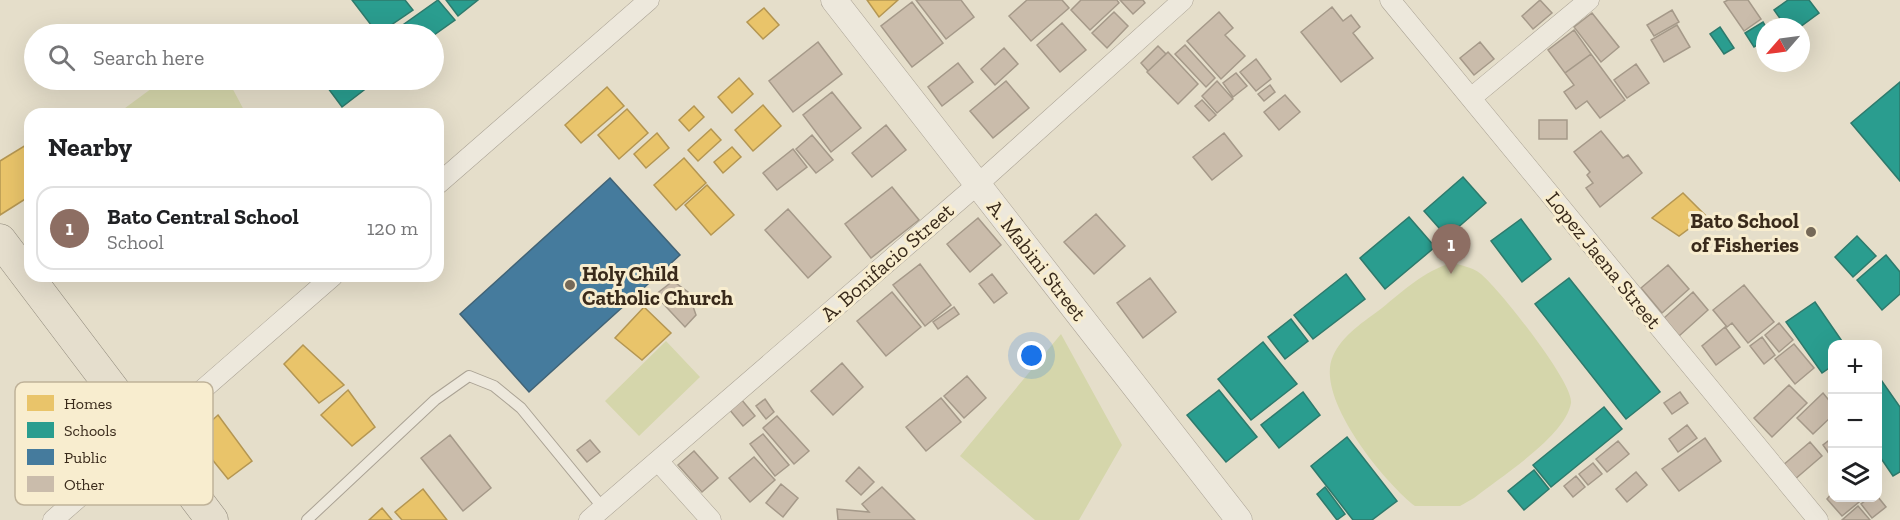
<!DOCTYPE html>
<meta charset="utf-8">
<style>
:root{--surface:#fff;--page:#f6f6f6;--text:#202124;--muted:#757577;--line:#e0e0e0;--accent:#756958}
body{margin:0;font-family:"Zilla Slab",serif;background:var(--page);color:var(--text)}
.controls{position:absolute;right:18px;bottom:18px;display:grid;overflow:hidden;border-radius:12px;box-shadow:0 6px 24px #0002}
.controls button{width:54px;height:54px;display:grid;place-items:center;padding:0;border:0;border-bottom:2px solid var(--line);background:var(--surface);color:var(--text);font:30px sans-serif}
.compass{position:absolute;left:1756px;top:18px;width:54px;height:54px;border-radius:50%;background:var(--surface);box-shadow:0 6px 24px #0002;rotate:242deg}
.you{position:absolute;left:1032px;top:356px;width:21px;height:21px;margin:-15px;border:4px solid #fff;border-radius:50%;background:#1a73e8;box-shadow:0 0 0 9px #1a73e833}
.badge{display:grid;place-items:center;width:39px;height:39px;border-radius:50%;background:var(--accent);color:#fff;font-size:20px;font-weight:700}
.pin{position:absolute;translate:-50% -50px;filter:drop-shadow(0 2px 3px #0008)}
.pin::after{content:'';position:absolute;top:32px;width:21px;height:18px;background:inherit;clip-path:polygon(0 0,100% 0,50% 100%)}
.list{margin:0;padding:0;list-style:none}
h2{display:flex;justify-content:space-between;align-items:center;height:78px;margin:0;padding:0 24px;font-size:26px}
h2 small{font-size:20px;font-weight:400;color:var(--muted)}
.list li{display:grid;grid-template-columns:39px 1fr auto;gap:18px;align-items:center;box-sizing:border-box;height:84px;margin:0 12px 12px;padding:0 12px;border:2px solid var(--line);border-radius:18px}
.list b{display:block;font-size:22px;white-space:nowrap}
.list p{margin:0;font-size:20px;white-space:nowrap;color:var(--muted)}
.list em{font-size:20px;font-style:normal;color:var(--muted)}
.icon{flex:none;width:33px;height:33px;fill:none;stroke:currentColor;stroke-width:2;stroke-linecap:round;stroke-linejoin:round}
.map{position:relative;flex:none;width:1900px;height:520px;overflow:hidden}
.search{position:absolute;background:var(--surface);box-shadow:0 6px 24px #0002;left:24px;top:24px;width:420px;height:66px;display:flex;align-items:center;gap:15px;box-sizing:border-box;padding:0 21px;border-radius:33px;color:var(--muted);font-size:22px}
.panel{position:absolute;background:var(--surface);box-shadow:0 6px 24px #0002;left:24px;top:108px;width:420px;height:174px;border-radius:18px}
.map>svg:first-child{display:block}
.green{fill:#d5d6ab}
.homes{fill:#e9c46a;stroke:#b49652;stroke-width:1.5}
.schools{fill:#2a9d8f;stroke:#2e7a6c;stroke-width:1.5}
.public{fill:#457b9d;stroke:#416376;stroke-width:1.5}
.building{fill:#cabcab;stroke:#a59989;stroke-width:1.5}
.lines{fill:none;stroke-linecap:round;stroke-linejoin:round}
.service-casing{stroke:#aaa294;stroke-width:12}
.minor-casing{stroke:#aaa294;stroke-width:21}
.tertiary-casing{stroke:#aaa294;stroke-width:27}
.primary-casing{stroke:#8f887a;stroke-width:33}
.service{stroke:#ede8dc;stroke-width:10}
.minor{stroke:#ede8dc;stroke-width:20}
.tertiary{stroke:#ede8dc;stroke-width:26}
.primary{stroke:#e5decd;stroke-width:32}
.poi-dot{fill:#756958;stroke:#f8edcf;stroke-width:2}
.labels{text-anchor:middle;dominant-baseline:central;stroke-width:6;stroke-linejoin:round;paint-order:stroke}
.poi-label{font-size:21px;font-weight:bold;fill:#392a1b;stroke:#f8edcf;text-anchor:end}
.street-label{font-size:21px;fill:#392a1b;stroke:#f8edcf}
.key{fill:#f8edcf;stroke:#bfb299;stroke-width:1.5}
.key-label{font-size:16px;fill:#392a1b}
</style>
<div class="map">
<svg width="1900" height="520" viewBox="0 0 1900 520">
<rect width="100%" height="100%" fill="#e5deca"/>
<path class="green" d="M 163,80 L 228,80 L 246,114 L 117,114 Z
M 1451,263 C 1461,265 1472,267 1481,274 C 1499,289 1574,383 1571,403 C 1565,437 1500,477 1474,498 L 1460,506 L 1415,506 C 1384,482 1314,397 1333,356 C 1342,335 1365,321 1382,308 C 1404,290 1423,272 1451,263 Z
M 1061,334 L 1122,445 L 1079,520 L 1035,520 L 960,456 Z
M 666,341 L 700,377 L 639,436 L 605,401 Z"/>
<path class="homes" d="M 867,0 L 898,0 L 879,17 Z
M 764,8 L 779,25 L 763,39 L 747,22 Z
M 739,78 L 753,94 L 732,113 L 718,97 Z
M 607,87 L 624,106 L 581,143 L 565,125 Z
M 763,105 L 781,126 L 753,151 L 735,130 Z
M 694,106 L 704,117 L 689,131 L 679,120 Z
M 627,109 L 648,133 L 619,159 L 598,135 Z
M 711,129 L 721,140 L 698,161 L 688,150 Z
M 657,133 L 669,148 L 646,168 L 634,154 Z
M 26,145 L 30,151 L 30,196 L 0,215 L 0,161 Z
M 732,147 L 741,157 L 723,173 L 714,162 Z
M 684,158 L 706,183 L 676,210 L 654,185 Z
M 707,185 L 734,215 L 711,235 L 685,205 Z
M 1683,193 L 1706,216 L 1679,236 L 1652,218 Z
M 644,307 L 671,333 L 642,360 L 615,338 Z
M 303,345 L 344,385 L 319,403 L 284,364 Z
M 348,390 L 375,427 L 352,446 L 321,415 Z
M 218,415 L 252,461 L 228,479 L 194,437 Z
M 423,489 L 447,520 L 402,520 L 395,512 Z
M 382,508 L 392,520 L 369,520 Z"/>
<path class="schools" d="M 352,0 L 405,0 L 413,10 L 378,34 Z
M 438,0 L 455,20 L 434,35 L 390,34 Z
M 446,0 L 478,0 L 458,16 Z
M 1788,0 L 1809,0 L 1819,13 L 1800,27 L 1786,27 L 1774,10 Z
M 1763,22 L 1766,27 L 1765,40 L 1754,47 L 1745,33 Z
M 1720,27 L 1734,48 L 1724,54 L 1710,34 Z
M 322,80 L 377,80 L 342,107 Z
M 1900,82 L 1900,181 L 1851,123 Z
M 1463,177 L 1486,203 L 1447,237 L 1424,211 Z
M 1409,217 L 1435,247 L 1385,289 L 1360,258 Z
M 1521,219 L 1551,259 L 1522,282 L 1491,241 Z
M 1857,236 L 1876,256 L 1853,277 L 1835,257 Z
M 1886,255 L 1900,272 L 1900,294 L 1882,310 L 1857,280 Z
M 1346,274 L 1365,299 L 1313,339 L 1294,315 Z
M 1569,278 L 1660,392 L 1626,419 L 1535,304 Z
M 1815,302 L 1844,344 L 1832,344 L 1832,366 L 1822,373 L 1786,322 Z
M 1291,319 L 1308,341 L 1285,359 L 1268,337 Z
M 1263,342 L 1297,384 L 1251,420 L 1218,379 Z
M 1879,377 L 1900,407 L 1900,472 L 1893,476 L 1878,454 Z
M 1219,390 L 1257,437 L 1226,462 L 1187,415 Z
M 1303,392 L 1320,415 L 1279,448 L 1261,425 Z
M 1604,407 L 1622,429 L 1551,487 L 1533,465 Z
M 1347,437 L 1397,501 L 1372,520 L 1353,520 L 1311,466 Z
M 1534,470 L 1549,489 L 1524,510 L 1508,491 Z
M 1325,487 L 1345,514 L 1337,520 L 1317,494 Z"/>
<path class="public" d="M 610,178 L 680,255 L 529,392 L 460,314 Z"/>
<path class="building" d="M 916,0 L 961,0 L 974,17 L 946,39 Z
M 1027,0 L 1062,0 L 1069,8 L 1031,41 L 1009,16 Z
M 1081,0 L 1117,0 L 1119,3 L 1090,30 L 1071,10 Z
M 1120,0 L 1143,0 L 1145,3 L 1133,14 Z
M 1540,0 L 1552,13 L 1533,29 L 1522,16 Z
M 1728,0 L 1748,0 L 1761,19 L 1744,31 L 1724,2 Z
M 912,2 L 943,43 L 912,67 L 881,26 Z
M 1332,7 L 1343,21 L 1351,15 L 1360,27 L 1353,33 L 1373,58 L 1341,82 L 1301,32 Z
M 1672,10 L 1679,22 L 1654,36 L 1647,25 Z
M 1114,12 L 1128,26 L 1107,48 L 1092,33 Z
M 1219,12 L 1233,28 L 1225,35 L 1245,56 L 1221,79 L 1187,41 Z
M 1592,13 L 1619,47 L 1601,62 L 1574,27 Z
M 1062,23 L 1086,50 L 1060,72 L 1037,45 Z
M 1677,25 L 1690,47 L 1664,62 L 1651,40 Z
M 1574,30 L 1591,54 L 1565,73 L 1548,50 Z
M 818,42 L 842,74 L 793,112 L 769,81 Z
M 1480,42 L 1494,59 L 1474,75 L 1460,58 Z
M 1185,45 L 1215,78 L 1206,87 L 1175,54 Z
M 1158,46 L 1166,54 L 1148,71 L 1141,63 Z
M 1004,48 L 1018,64 L 995,85 L 981,69 Z
M 1168,52 L 1198,84 L 1178,104 L 1147,72 Z
M 1591,54 L 1625,100 L 1600,118 L 1587,101 L 1576,109 L 1564,92 L 1574,85 L 1565,73 Z
M 1256,59 L 1271,79 L 1256,91 L 1240,72 Z
M 958,63 L 973,82 L 942,106 L 928,87 Z
M 1636,64 L 1649,83 L 1627,98 L 1614,80 Z
M 1236,73 L 1247,86 L 1233,97 L 1223,83 Z
M 1006,81 L 1029,108 L 993,138 L 970,111 Z
M 1217,81 L 1233,99 L 1217,113 L 1202,96 Z
M 1270,85 L 1275,92 L 1264,101 L 1258,94 Z
M 832,92 L 861,128 L 831,152 L 803,115 Z
M 1285,95 L 1300,112 L 1279,130 L 1264,112 Z
M 1202,100 L 1216,115 L 1209,121 L 1195,106 Z
M 1539,120 L 1567,120 L 1567,139 L 1539,139 Z
M 886,125 L 906,150 L 872,177 L 852,153 Z
M 1601,131 L 1623,158 L 1628,155 L 1642,173 L 1600,207 L 1586,188 L 1593,183 L 1587,175 L 1590,172 L 1574,152 Z
M 1224,133 L 1242,156 L 1212,180 L 1193,157 Z
M 812,135 L 833,160 L 816,173 L 796,149 Z
M 793,149 L 807,167 L 777,190 L 763,173 Z
M 892,187 L 919,220 L 871,258 L 845,224 Z
M 788,209 L 831,257 L 808,278 L 765,230 Z
M 1096,214 L 1125,246 L 1094,274 L 1064,242 Z
M 978,218 L 1001,245 L 970,272 L 947,244 Z
M 920,264 L 951,305 L 925,326 L 893,285 Z
M 1668,265 L 1689,289 L 1662,313 L 1641,288 Z
M 992,274 L 1007,293 L 994,303 L 979,284 Z
M 1150,278 L 1176,312 L 1143,338 L 1117,303 Z
M 673,281 L 688,292 L 696,315 L 685,327 L 655,295 Z
M 1744,285 L 1774,322 L 1748,343 L 1732,323 L 1727,327 L 1713,310 Z
M 892,292 L 921,327 L 886,356 L 857,321 Z
M 1693,292 L 1708,310 L 1679,336 L 1664,318 Z
M 954,307 L 959,314 L 938,329 L 933,322 Z
M 1779,323 L 1793,340 L 1779,352 L 1765,335 Z
M 1725,327 L 1740,347 L 1716,365 L 1702,346 Z
M 1762,337 L 1775,355 L 1764,364 L 1750,346 Z
M 1794,344 L 1814,368 L 1795,384 L 1775,359 Z
M 842,363 L 863,387 L 833,415 L 811,391 Z
M 967,376 L 986,398 L 964,418 L 944,396 Z
M 1789,385 L 1807,403 L 1772,437 L 1754,418 Z
M 1680,392 L 1688,403 L 1672,414 L 1664,403 Z
M 1823,393 L 1832,404 L 1832,416 L 1813,434 L 1797,418 Z
M 941,398 L 961,422 L 926,451 L 906,427 Z
M 741,399 L 755,416 L 743,426 L 729,409 Z
M 765,399 L 774,412 L 766,419 L 756,406 Z
M 777,416 L 809,451 L 794,464 L 763,428 Z
M 1687,425 L 1697,438 L 1678,452 L 1669,439 Z
M 763,434 L 789,465 L 775,476 L 750,444 Z
M 450,435 L 491,488 L 463,511 L 421,458 Z
M 1705,438 L 1721,461 L 1679,491 L 1662,469 Z
M 1832,438 L 1832,458 L 1823,445 Z
M 590,440 L 600,452 L 587,462 L 577,450 Z
M 1618,441 L 1629,454 L 1607,472 L 1596,459 Z
M 1810,442 L 1822,456 L 1794,480 L 1782,466 Z
M 694,451 L 718,478 L 702,492 L 678,465 Z
M 754,457 L 775,480 L 750,502 L 729,478 Z
M 1593,463 L 1602,474 L 1588,485 L 1579,474 Z
M 859,467 L 874,482 L 861,495 L 846,481 Z
M 1636,472 L 1647,485 L 1627,502 L 1616,489 Z
M 1576,476 L 1585,487 L 1573,497 L 1564,486 Z
M 781,484 L 798,498 L 783,517 L 766,503 Z
M 882,487 L 915,520 L 838,520 L 837,509 L 869,512 L 862,504 Z
M 1832,493 L 1832,498 L 1864,498 L 1842,516 L 1827,499 Z
M 1878,497 L 1886,507 L 1872,518 L 1861,504 L 1869,498 Z
M 1858,506 L 1870,520 L 1842,520 Z"/>
<g class="lines">
<g class="service-casing">
<path id="service" d="M 307,520 L 435,400 L 469,376 L 494,386 L 521,408 L 603,508"/>
</g>
<g class="minor-casing">
<path id="minor" d="M 1390,0 L 1818,520
M 1471,98 L 1589,0
M 438,184 L 649,0
M 658,461 L 711,520
M 53,520 L 333,276
M 589,520 L 978,184 L 1183,0"/>
</g>
<g class="tertiary-casing">
<path id="tertiary" d="M 834,0 L 1239,520"/>
</g>
<g class="primary-casing">
<path id="primary" d="M 0,240 L 212,520"/>
</g>
<use href="#service" class="service"/>
<use href="#minor" class="minor"/>
<use href="#tertiary" class="tertiary"/>
<use href="#primary" class="primary"/>
</g>
<g class="poi-dot">
<circle cx="1811" cy="232" r="6"/>
<circle cx="570" cy="285" r="6"/>
</g>
<g class="labels">
<g class="poi-label">
<text x="1799" y="220">Bato School<tspan x="1799" dy="24">of Fisheries</tspan></text>
<text x="582" y="273" text-anchor="start">Holy Child<tspan x="582" dy="24">Catholic Church</tspan></text>
</g>
<g class="street-label">
<text transform="translate(1037 260) rotate(52)">A. Mabini Street</text>
<text transform="translate(1604 260) rotate(51)">Lopez Jaena Street</text>
<text transform="translate(887 262) rotate(-41)">A. Bonifacio Street</text>
</g>
</g>
<rect x="15" y="382" width="198" height="123" rx="9" class="key"/>
<rect x="27" y="395" width="27" height="16" fill="#e9c46a"/>
<rect x="27" y="422" width="27" height="16" fill="#2a9d8f"/>
<rect x="27" y="449" width="27" height="16" fill="#457b9d"/>
<rect x="27" y="476" width="27" height="16" fill="#cabcab"/>
<g class="key-label">
<text x="64" y="409">Homes</text>
<text x="64" y="436">Schools</text>
<text x="64" y="463">Public</text>
<text x="64" y="490">Other</text>
</g>
</svg>
<div class="controls">
<button>+</button>
<button>−</button>
<button><svg class="icon" aria-label="layers" viewBox="0 0 24 24"><path d="M12 4l9 5-9 5-9-5zM3 14l9 5 9-5"/></svg></button>
</div>
<svg class="compass" viewBox="-18 -18 36 36"><path d="M0-13l5 13h-10z" fill="#e53935"/><path d="M0 13l5-13h-10z" fill="#757577"/></svg>
<div class="you"></div>
<div class="pin badge" style="left:1451px;top:274px;background:#8d6e63">1</div>
<div class="search"><svg class="icon" aria-label="search" viewBox="0 0 24 24"><circle cx="10" cy="10" r="6"/><path d="M15 15l6 6"/></svg>Search here</div>
<section class="panel">
<h2>Nearby<small></small></h2>
<ul class="list">
<li><span class="badge" style="background:#8d6e63">1</span><div><b>Bato Central School</b><p>School</p></div><em>120 m</em></li>
</ul>
</section>
</div>
